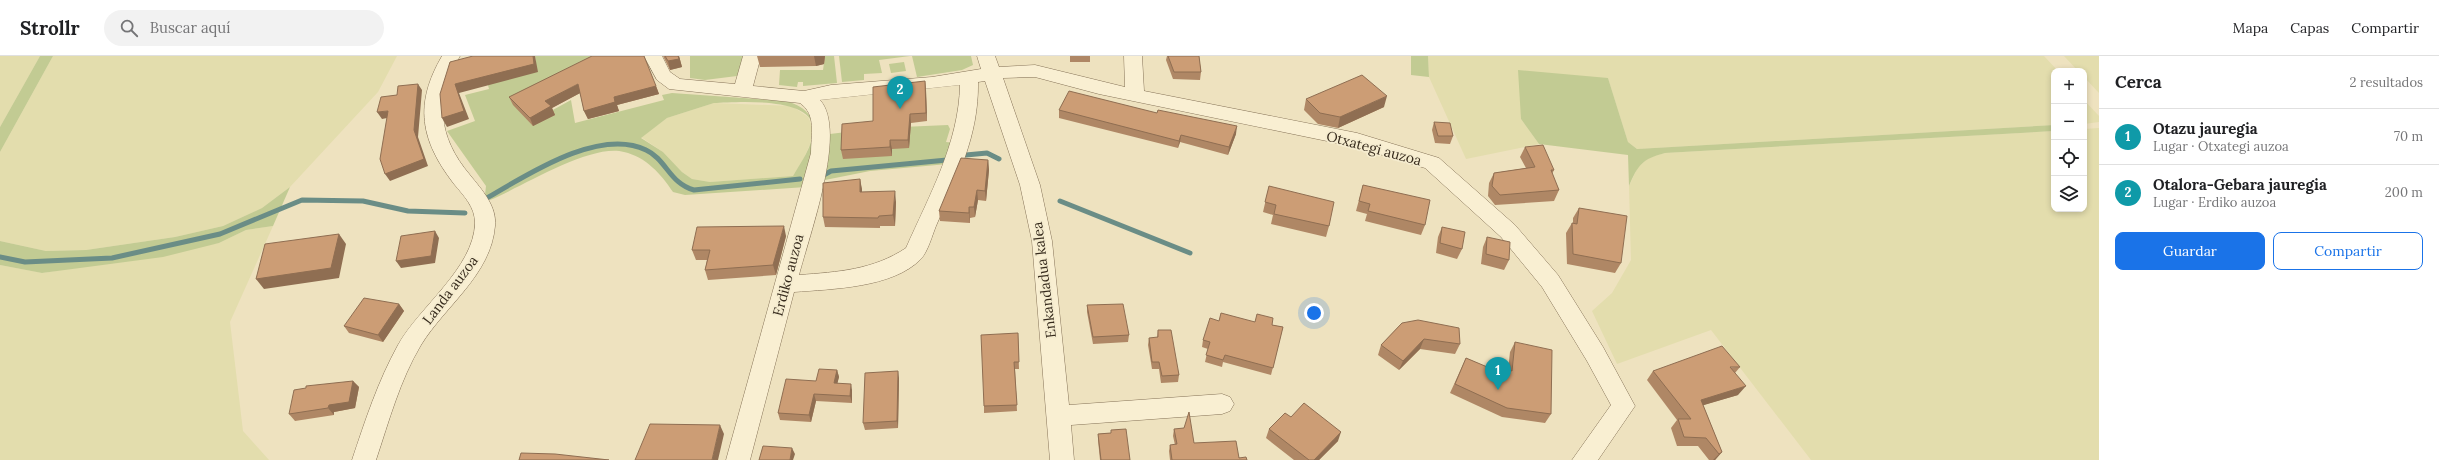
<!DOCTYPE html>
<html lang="es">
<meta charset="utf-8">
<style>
:root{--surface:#fff;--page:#f2f2f2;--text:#202124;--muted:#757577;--line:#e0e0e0;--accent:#1a73e8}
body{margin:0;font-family:Lora,serif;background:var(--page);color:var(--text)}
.controls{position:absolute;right:12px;top:12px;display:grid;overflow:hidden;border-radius:8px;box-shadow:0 2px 6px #0003}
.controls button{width:36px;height:36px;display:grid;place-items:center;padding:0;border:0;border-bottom:1px solid var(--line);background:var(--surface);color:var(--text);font:20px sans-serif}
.you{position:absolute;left:1314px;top:257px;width:14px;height:14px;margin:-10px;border:3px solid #fff;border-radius:50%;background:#1a73e8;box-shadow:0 0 0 6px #1a73e833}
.badge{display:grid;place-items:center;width:26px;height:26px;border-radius:50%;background:var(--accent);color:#fff;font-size:13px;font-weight:700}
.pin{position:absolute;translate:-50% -33px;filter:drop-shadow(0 1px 2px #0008)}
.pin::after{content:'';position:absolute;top:21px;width:14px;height:12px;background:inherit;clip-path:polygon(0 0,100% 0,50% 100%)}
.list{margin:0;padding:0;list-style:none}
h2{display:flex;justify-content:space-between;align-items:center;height:52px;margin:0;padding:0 16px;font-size:17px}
h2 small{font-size:13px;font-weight:400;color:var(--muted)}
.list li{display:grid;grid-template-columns:26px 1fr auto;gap:12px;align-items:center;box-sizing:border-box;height:56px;padding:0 16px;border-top:1px solid var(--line)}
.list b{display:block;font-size:15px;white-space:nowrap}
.list p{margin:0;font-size:13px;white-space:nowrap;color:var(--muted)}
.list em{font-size:13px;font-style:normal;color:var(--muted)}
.actions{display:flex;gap:8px;padding:12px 16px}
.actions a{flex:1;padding:9px 0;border:1px solid var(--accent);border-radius:8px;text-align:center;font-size:14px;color:var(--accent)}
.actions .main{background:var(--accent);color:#fff}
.icon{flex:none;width:22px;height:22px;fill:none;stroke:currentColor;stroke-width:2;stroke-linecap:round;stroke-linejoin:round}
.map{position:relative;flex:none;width:2099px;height:404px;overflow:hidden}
header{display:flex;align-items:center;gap:24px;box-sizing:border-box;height:56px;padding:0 20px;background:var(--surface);border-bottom:1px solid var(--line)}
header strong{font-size:19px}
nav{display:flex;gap:22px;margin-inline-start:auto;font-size:14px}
.search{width:280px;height:36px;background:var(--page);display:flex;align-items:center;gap:10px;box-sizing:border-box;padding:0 14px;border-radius:22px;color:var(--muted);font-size:15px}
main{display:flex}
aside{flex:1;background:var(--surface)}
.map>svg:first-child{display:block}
.farmland{fill:#e3ddad}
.green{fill:#c2cb93;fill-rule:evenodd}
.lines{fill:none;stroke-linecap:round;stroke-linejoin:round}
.stream{stroke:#6a8d86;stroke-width:5}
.street-casing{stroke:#867358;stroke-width:1}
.street{fill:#f9efd2;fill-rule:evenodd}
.wall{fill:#af8765}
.shaded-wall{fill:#8f6e52}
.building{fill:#cc9d75;stroke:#8f6e52}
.labels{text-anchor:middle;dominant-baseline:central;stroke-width:3.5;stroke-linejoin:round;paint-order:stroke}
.street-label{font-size:14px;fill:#362a1c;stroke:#f5eccf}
</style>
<header>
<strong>Strollr</strong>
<div class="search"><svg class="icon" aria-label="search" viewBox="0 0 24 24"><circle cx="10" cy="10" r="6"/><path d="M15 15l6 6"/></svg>Buscar aquí</div>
<nav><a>Mapa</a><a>Capas</a><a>Compartir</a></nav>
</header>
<main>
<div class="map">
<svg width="2099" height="404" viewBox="0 0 2099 404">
<rect width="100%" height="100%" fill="#eee2bf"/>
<path class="farmland" d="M 0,0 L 40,0 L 0,71 Z
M 53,0 L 397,0 L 378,36 L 290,131 L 262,152 L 223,170 L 175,181 L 86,194 L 46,195 L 0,185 L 0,96 Z
M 1428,0 L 2044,0 L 2058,15 L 2054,15 L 2054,69 L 1637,93 L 1628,86 L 1608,22 L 1521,63 L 1539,88 L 1466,103 L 1429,21 Z
M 2064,0 L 2099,0 L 2099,37 L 2084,21 L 2084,15 L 2078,15 Z
M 2084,44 L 2099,60 L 2099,66 L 2084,68 Z
M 714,47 L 792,50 L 808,61 L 813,71 L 813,81 L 804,102 L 793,120 L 710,126 L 692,123 L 682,116 L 663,96 L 641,81 L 667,62 Z
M 2099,72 L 2099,404 L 1811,404 L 1711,274 L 1617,308 L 1592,255 L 1612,237 L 1631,204 L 1629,130 L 1638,111 L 1650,101 L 1665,97 L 2054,75 L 2054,153 L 2084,153 L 2084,73 Z
M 273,170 L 230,266 L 243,375 L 269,404 L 0,404 L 0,209 L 43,217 L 219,187 L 246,174 Z"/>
<path class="green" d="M 40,0 L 53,0 L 0,96 L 0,71 Z
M 535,0 L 611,0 L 556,27 L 551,55 L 571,44 L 575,67 L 664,44 L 662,39 L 672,37 L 786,45 C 831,57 813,98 806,131 L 685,139 L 673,136 C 661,118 646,101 624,96 C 591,87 522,131 490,144 L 485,139 L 486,130 L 447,75 L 475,65 L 465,39 L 489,33 L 488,29 L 536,6 ZM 714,47 C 735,46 812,40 813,72 C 814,89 801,106 793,120 L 710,126 L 692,123 L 682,116 L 663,96 L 641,82 L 667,62 Z
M 690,0 L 747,0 L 737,20 L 705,24 L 690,22 Z
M 825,0 L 834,0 L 837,27 L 803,30 L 803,26 L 798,26 L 797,31 L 779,29 L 780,14 L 823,14 Z
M 839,0 L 910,0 L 879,4 L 882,17 L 864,18 L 864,24 L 842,26 Z
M 912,0 L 971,0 L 973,9 L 962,14 L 917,21 Z
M 1411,0 L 1428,0 L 1429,21 L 1411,19 Z
M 904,6 L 906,15 L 891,17 L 889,8 Z
M 1518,14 L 1608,22 L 1628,86 L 1637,93 L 2054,69 L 2054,75 L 1665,97 C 1642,103 1638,109 1629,130 L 1628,99 L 1539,88 L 1521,63 Z
M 948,69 L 950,73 L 946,86 L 956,87 L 948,108 L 870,115 L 820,125 L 830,78 L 879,72 Z
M 290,131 L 273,170 L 246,174 L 219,187 L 163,201 L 42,217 L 0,209 L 0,185 L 46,195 L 86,194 L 175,181 L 223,170 L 262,152 Z"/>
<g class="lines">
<path class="stream" d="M 966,99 L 987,97 L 999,103
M 822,120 L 831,115 L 947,104
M 487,142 C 527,119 599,71 646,94 C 666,103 670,128 694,134 L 800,123
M 1060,145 L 1190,197
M 0,201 L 25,206 L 112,202 L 220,178 L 302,144 L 363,145 L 408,155 L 465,157"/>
<g class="street-casing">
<path id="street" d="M 442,0 L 460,0 C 435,43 437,80 470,119 C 482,134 497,150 495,170 C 491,219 445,250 421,289 C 400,324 389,365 376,404 L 352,404 C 365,365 378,325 398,289 C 419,251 474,212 475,167 C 475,151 464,140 454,128 C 420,84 414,48 442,0 Z
M 644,0 L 662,0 L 670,16 L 680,23 L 735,28 L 743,0 L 761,0 L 753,30 L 804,35 L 831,29 L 932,21 L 981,13 L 977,0 L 995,0 L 999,11 L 1035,9 L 1125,31 L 1124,0 L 1142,0 L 1144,35 L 1357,77 L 1439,102 L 1515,169 L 1558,219 L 1603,291 L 1635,350 L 1598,404 L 1572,404 L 1611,349 L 1587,305 L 1542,231 L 1501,181 L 1425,112 L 1356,91 L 1099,38 L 1035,21 L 1003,22 L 1040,129 L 1052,185 L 1069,349 L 1222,338 L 1230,341 L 1234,348 L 1230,355 L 1222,358 L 1071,369 L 1074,404 L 1050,404 L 1032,185 L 1020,129 L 985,25 L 978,26 C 979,80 957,122 936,170 C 932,180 928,195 921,203 C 893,232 832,233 794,236 L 750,404 L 726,404 L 811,97 C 811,79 817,59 800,47 L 669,33 L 657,24 ZM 960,29 C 959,87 929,140 906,192 C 873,214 838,216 799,219 C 809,180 848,74 820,44 Z"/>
</g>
<use href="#street" class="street"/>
</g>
<path class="wall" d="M 663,0 L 679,0 L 682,11 L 670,14 Z
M 757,0 L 825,0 L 824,8 L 816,10 L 760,11 Z
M 1070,0 L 1090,0 L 1090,6 L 1070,6 Z
M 1167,0 L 1199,0 L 1201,16 L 1200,24 L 1173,23 L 1166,4 Z
M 925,25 L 926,34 L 927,65 L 911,67 L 909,92 L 892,93 L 892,100 L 843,103 L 841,94 L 873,65 Z
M 656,30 L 659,38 L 617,49 L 619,55 L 588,63 L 584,55 L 580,37 L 552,52 L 555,59 L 533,70 L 513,49 L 509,41 Z
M 1306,43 L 1384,51 L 1338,72 L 1318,68 L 1304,54 Z
M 1059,54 L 1236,78 L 1228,99 L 1180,86 L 1178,92 L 1059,62 Z
M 1434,66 L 1453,80 L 1450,88 L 1435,87 L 1432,74 Z
M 1525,91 L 1554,114 L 1552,118 L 1559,134 L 1554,145 L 1495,149 L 1488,140 L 1489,127 L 1494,117 L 1526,112 L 1520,101 Z
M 988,104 L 989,114 L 986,145 L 978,144 L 975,161 L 970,162 L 970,167 L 940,165 L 939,155 Z
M 860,123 L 862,136 L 896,146 L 895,170 L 880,170 L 880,172 L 825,171 L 823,161 Z
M 1363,129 L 1425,169 L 1421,179 L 1365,165 L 1367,158 L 1356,155 Z
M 1269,130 L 1329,170 L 1326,181 L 1271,168 L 1273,159 L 1263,156 Z
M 1579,152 L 1621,207 L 1615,217 L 1567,208 L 1566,177 L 1572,167 L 1573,167 L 1573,162 Z
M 1442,171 L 1462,193 L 1457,203 L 1436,197 L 1438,181 Z
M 786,180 L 776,219 L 708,224 L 705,214 L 707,204 L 696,204 L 692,194 Z
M 1487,181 L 1509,204 L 1504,214 L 1481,208 L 1483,191 Z
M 399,248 L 404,255 L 383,286 L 349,277 L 344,270 Z
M 1087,249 L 1129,279 L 1128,286 L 1093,288 L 1087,256 Z
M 1219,265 L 1255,266 L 1272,269 L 1283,271 L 1271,319 L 1223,306 L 1222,311 L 1205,306 L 1208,293 L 1202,291 L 1203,284 Z
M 1402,267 L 1460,288 L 1455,298 L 1420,293 L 1399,314 L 1378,299 L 1381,289 Z
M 1158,274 L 1179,319 L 1178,326 L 1161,327 L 1159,313 L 1152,313 L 1148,289 L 1149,282 L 1157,282 Z
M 1018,277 L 1019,313 L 1015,313 L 1017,355 L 984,357 L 984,350 Z
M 1515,286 L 1551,358 L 1545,367 L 1502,361 L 1450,337 L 1466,302 L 1491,313 L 1494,308 L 1508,314 L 1510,296 Z
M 1740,311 L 1735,317 L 1738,339 L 1703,349 L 1722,396 L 1715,404 L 1709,404 L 1698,390 L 1677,390 L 1671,372 L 1677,364 L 1647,324 L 1653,315 Z
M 837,314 L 839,321 L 837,327 L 852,334 L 852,347 L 816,345 L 811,366 L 780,364 L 778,357 L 816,325 Z
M 899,322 L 898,372 L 865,374 L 863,367 Z
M 353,325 L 359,331 L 355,352 L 334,356 L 334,359 L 295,365 L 289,358 Z
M 1174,373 L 1194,387 L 1247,404 L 1170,404 L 1169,395 L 1170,389 L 1175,389 L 1173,380 Z
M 1269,373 L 1338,385 L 1319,404 L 1294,404 L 1266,382 Z
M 1111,374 L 1130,404 L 1100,404 L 1098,384 L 1098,378 L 1111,377 Z"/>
<path class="shaded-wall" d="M 533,0 L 535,0 L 538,16 L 459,37 L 469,63 L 447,71 L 442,62 L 455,28 Z
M 678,0 L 679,0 L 682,11 L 670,14 L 668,5 Z
M 814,0 L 825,0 L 824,8 L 816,10 Z
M 925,25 L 926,34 L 927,65 L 926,57 Z
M 418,28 L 422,34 L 418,81 L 428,110 L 390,125 L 385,118 Z
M 578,28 L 582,36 L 552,52 L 555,59 L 533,70 L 530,62 L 545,45 Z
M 656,30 L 659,38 L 617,49 L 619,55 L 588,63 L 584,55 L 614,41 Z
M 1387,40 L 1384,51 L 1338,72 L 1340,61 Z
M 388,55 L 392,61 L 382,63 L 377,56 Z
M 910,58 L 911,67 L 909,92 L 908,84 Z
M 1237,70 L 1236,78 L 1228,99 L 1229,91 Z
M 1181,79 L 1180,86 L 1178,92 L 1179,85 Z
M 890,84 L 892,93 L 892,100 L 890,91 Z
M 988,104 L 989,114 L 986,145 L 985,135 Z
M 860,123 L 862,133 L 862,147 L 860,136 Z
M 977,134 L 978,144 L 975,161 L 974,151 Z
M 895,135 L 896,146 L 895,170 L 893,159 Z
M 969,151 L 970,162 L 970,167 L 969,157 Z
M 784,170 L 786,180 L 776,219 L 773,209 Z
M 435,175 L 439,182 L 435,207 L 401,212 L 396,205 Z
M 339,178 L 346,188 L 339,222 L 264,233 L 256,223 Z
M 399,248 L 404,255 L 383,286 L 378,279 Z
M 1424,283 L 1420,293 L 1399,314 L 1403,305 Z
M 837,314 L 839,321 L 836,333 L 834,327 Z
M 898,315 L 899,322 L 898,372 L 897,365 Z
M 353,325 L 359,331 L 355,352 L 334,356 L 334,359 L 328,352 L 329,349 Z
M 851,328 L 852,334 L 852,347 L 850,340 Z
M 1746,330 L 1738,339 L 1694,352 L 1701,344 Z
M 814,338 L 816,345 L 811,366 L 809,359 Z
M 720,369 L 724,378 L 718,404 L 712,404 Z
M 1341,376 L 1338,385 L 1319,404 L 1314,404 Z
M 792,392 L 795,398 L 793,404 L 790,404 Z
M 1722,396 L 1715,404 L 1713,404 L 1719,398 Z"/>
<path class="building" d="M 473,0 L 533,0 L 534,8 L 455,28 L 464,55 L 442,62 L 440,38 L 450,6 Z
M 592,0 L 644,0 L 656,30 L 614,41 L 615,46 L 584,55 L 578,28 L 545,45 L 551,50 L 530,62 L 509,41 Z
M 665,0 L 678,0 L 679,3 L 668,5 Z
M 1168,0 L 1199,0 L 1201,16 L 1174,16 Z
M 1362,19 L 1387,40 L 1340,61 L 1320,57 L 1306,43 Z
M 925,25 L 926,57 L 910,58 L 908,84 L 890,84 L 890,91 L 841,94 L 842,68 L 873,65 L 873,31 Z
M 418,28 L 414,74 L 424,103 L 385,118 L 380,103 L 388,55 L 377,56 L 381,41 L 397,39 L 398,30 Z
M 1069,35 L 1157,57 L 1158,54 L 1237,70 L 1229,91 L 1181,79 L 1179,85 L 1059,54 Z
M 1434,66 L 1450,67 L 1453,80 L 1438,80 Z
M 1543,89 L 1554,114 L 1551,114 L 1559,134 L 1500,139 L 1492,130 L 1494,117 L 1535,111 L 1525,91 Z
M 961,102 L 988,104 L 985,135 L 977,134 L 974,151 L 969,151 L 969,157 L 939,155 Z
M 860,123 L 860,136 L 895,135 L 893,159 L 879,160 L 878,162 L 823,161 L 823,127 Z
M 1363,129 L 1430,144 L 1425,169 L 1368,155 L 1370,148 L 1359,145 Z
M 1269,130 L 1334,146 L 1329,170 L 1274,158 L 1276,149 L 1265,146 Z
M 1579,152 L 1627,160 L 1621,207 L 1573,198 L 1572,167 L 1577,168 Z
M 784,170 L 773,209 L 705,214 L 710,194 L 692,194 L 697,171 Z
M 1442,171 L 1465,176 L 1462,193 L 1440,187 Z
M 435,175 L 431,200 L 396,205 L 401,180 Z
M 339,178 L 331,212 L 256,223 L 265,188 Z
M 1487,181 L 1510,186 L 1509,204 L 1486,198 Z
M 364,242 L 399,248 L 378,279 L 344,270 Z
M 1123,248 L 1129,279 L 1093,281 L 1087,249 Z
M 1221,257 L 1255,266 L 1257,258 L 1273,262 L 1272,269 L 1283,271 L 1273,312 L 1225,299 L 1223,304 L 1206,299 L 1210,286 L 1203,284 L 1210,262 L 1219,265 Z
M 1418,264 L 1459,272 L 1460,288 L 1424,283 L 1403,305 L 1381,289 L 1402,267 Z
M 1158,274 L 1171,274 L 1179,319 L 1162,320 L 1159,306 L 1152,306 L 1149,282 L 1158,281 Z
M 1018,277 L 1019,306 L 1014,306 L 1017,349 L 984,350 L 981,279 Z
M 1515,286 L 1552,294 L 1551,358 L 1507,352 L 1455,328 L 1466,302 L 1492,313 L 1494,308 L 1512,315 Z
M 1722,290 L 1740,311 L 1730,311 L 1746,330 L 1701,344 L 1722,396 L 1719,398 L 1706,382 L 1684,381 L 1678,363 L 1691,363 L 1653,315 Z
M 819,313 L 837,314 L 834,327 L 851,328 L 850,340 L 814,338 L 809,359 L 778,357 L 786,323 L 816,325 Z
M 898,315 L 897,365 L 863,367 L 865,317 Z
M 353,325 L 349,346 L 329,349 L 328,352 L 289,358 L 294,334 L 306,332 L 306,330 Z
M 1304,347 L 1341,376 L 1314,404 L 1309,404 L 1269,373 L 1285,357 L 1291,361 Z
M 1189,356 L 1194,387 L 1236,385 L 1239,402 L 1246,401 L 1247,404 L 1172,404 L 1170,389 L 1177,388 L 1174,373 L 1184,372 Z
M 650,368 L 720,369 L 712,404 L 635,404 Z
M 1126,373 L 1130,404 L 1101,404 L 1098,378 L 1111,377 L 1111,374 Z
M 763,390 L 792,392 L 790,404 L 759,404 Z
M 521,397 L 555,398 L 609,404 L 519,404 Z"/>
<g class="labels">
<g class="street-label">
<text transform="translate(1374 92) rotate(15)">Otxategi auzoa</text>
<text transform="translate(788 219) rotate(-75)">Erdiko auzoa</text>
<text transform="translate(1044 224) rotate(-97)">Enkandadua kalea</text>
<text transform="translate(450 234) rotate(-53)">Landa auzoa</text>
</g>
</g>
</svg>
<div class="controls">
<button>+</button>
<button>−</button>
<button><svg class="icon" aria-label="locate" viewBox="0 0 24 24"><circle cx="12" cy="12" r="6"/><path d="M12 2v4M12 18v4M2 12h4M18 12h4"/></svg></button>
<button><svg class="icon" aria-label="layers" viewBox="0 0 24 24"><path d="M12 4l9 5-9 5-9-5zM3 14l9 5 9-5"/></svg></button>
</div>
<div class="you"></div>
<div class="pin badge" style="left:1498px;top:334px;background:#0f9aa8">1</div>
<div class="pin badge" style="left:900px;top:53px;background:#0f9aa8">2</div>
</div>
<aside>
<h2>Cerca<small>2 resultados</small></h2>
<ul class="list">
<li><span class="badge" style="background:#0f9aa8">1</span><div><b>Otazu jauregia</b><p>Lugar · Otxategi auzoa</p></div><em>70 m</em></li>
<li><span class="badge" style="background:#0f9aa8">2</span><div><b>Otalora-Gebara jauregia</b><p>Lugar · Erdiko auzoa</p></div><em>200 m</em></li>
</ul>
<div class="actions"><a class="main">Guardar</a><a>Compartir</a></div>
</aside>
</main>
